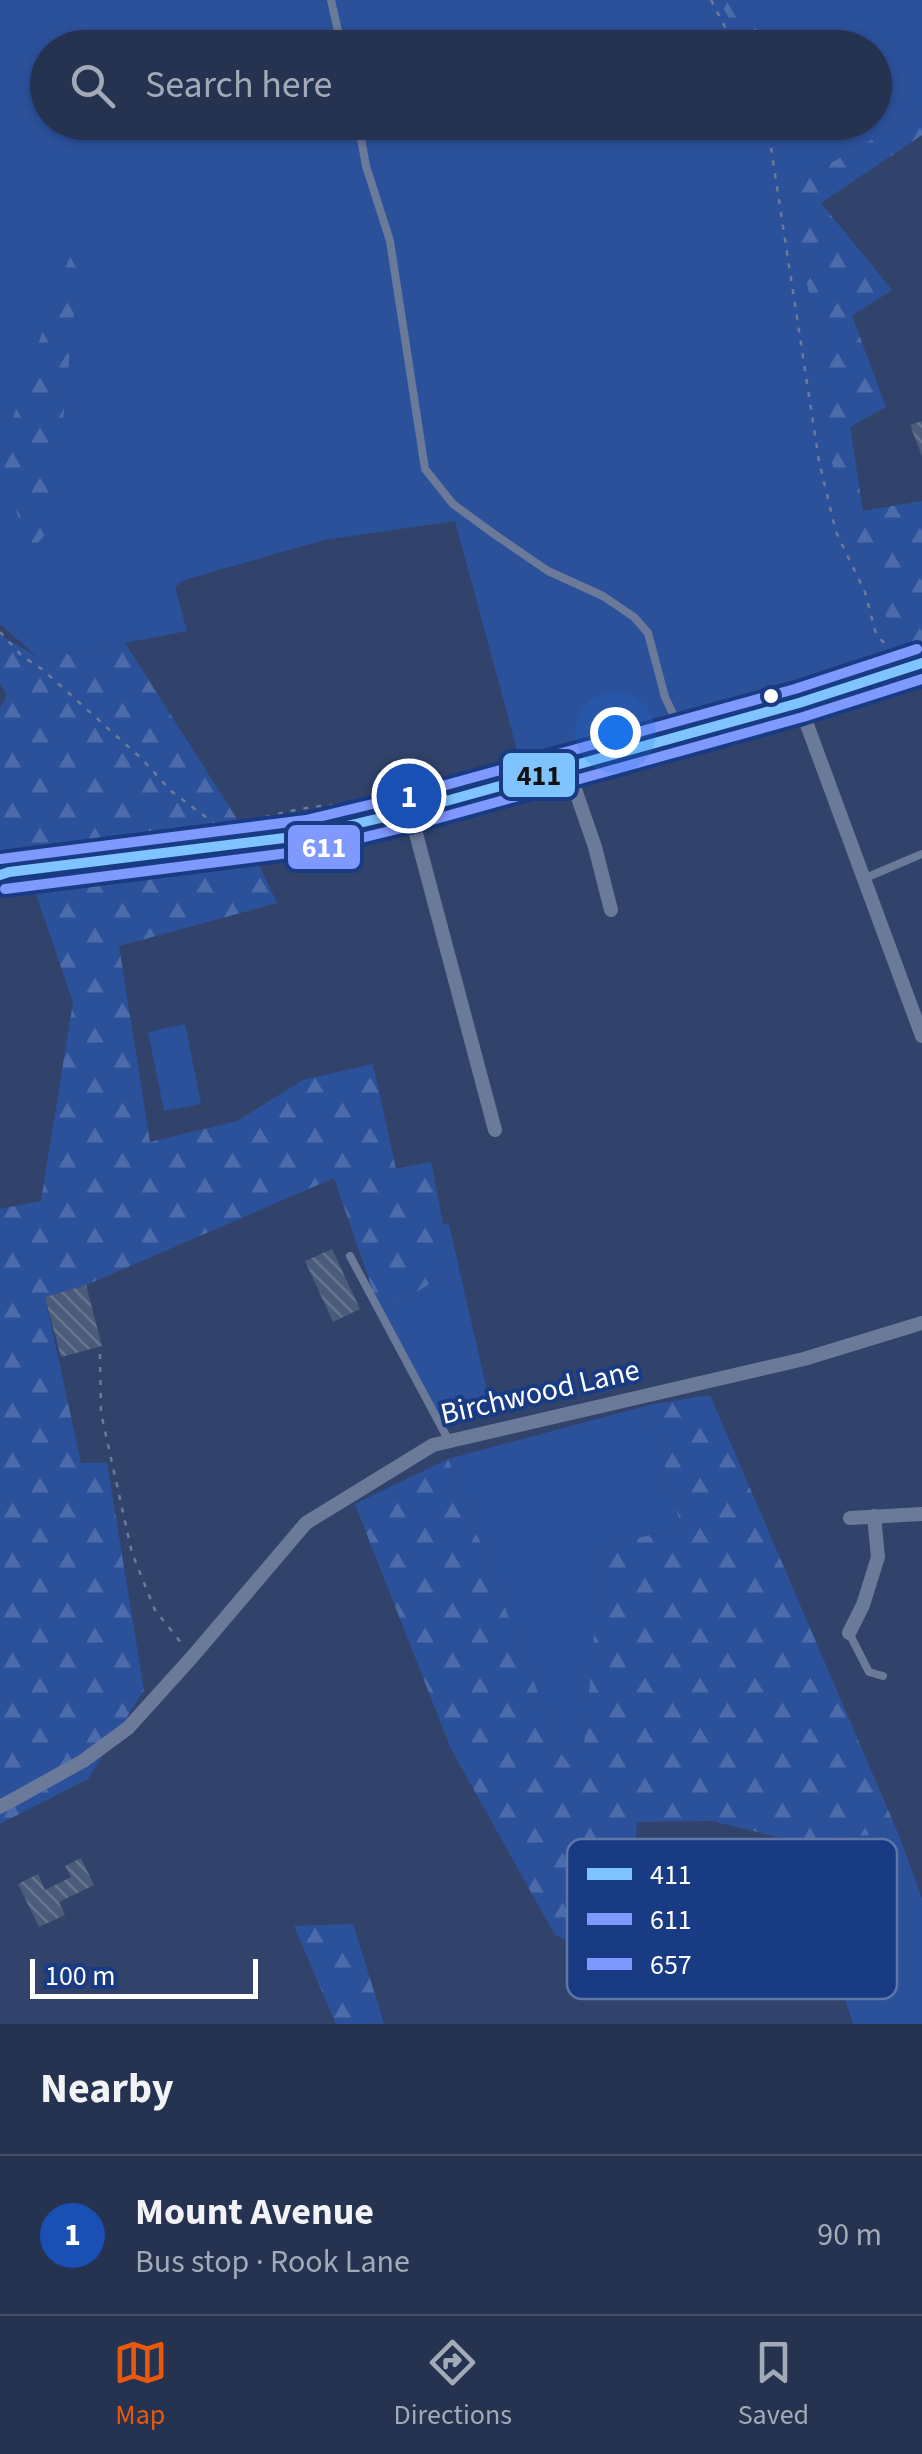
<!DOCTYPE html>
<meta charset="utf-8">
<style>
:root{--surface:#253250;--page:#2d3a57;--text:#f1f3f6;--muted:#a3aab7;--line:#424d67;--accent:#ea580c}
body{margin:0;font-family:"Source Sans 3",sans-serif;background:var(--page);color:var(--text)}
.scale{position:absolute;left:30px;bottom:25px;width:228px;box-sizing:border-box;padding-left:10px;border:5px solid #fff;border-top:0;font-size:28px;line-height:35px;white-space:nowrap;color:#fff;-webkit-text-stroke:8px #193b83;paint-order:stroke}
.you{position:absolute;left:615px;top:732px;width:35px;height:35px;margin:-25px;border:8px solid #fff;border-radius:50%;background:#1a73e8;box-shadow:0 0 0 15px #1a73e833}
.badge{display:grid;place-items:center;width:65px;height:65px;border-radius:50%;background:var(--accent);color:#fff;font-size:32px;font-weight:700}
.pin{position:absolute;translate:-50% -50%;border:5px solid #fff;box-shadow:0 2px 10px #0006}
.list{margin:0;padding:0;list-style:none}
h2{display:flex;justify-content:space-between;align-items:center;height:130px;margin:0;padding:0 40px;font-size:42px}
h2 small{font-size:32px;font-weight:400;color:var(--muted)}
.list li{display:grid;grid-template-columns:65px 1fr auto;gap:30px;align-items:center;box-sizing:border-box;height:160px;padding:0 40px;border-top:2px solid var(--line)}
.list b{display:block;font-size:38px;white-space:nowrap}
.list p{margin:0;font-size:32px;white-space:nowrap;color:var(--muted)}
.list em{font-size:32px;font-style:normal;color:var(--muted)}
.icon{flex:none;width:55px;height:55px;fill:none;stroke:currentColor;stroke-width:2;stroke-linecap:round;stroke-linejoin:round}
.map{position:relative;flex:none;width:922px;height:2024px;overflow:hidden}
.search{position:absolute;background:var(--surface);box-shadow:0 2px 8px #0004;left:30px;right:30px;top:30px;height:110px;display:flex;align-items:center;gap:25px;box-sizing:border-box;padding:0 35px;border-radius:55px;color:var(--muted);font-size:38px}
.sheet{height:290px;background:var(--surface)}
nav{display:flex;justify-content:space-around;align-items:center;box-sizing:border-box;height:140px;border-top:2px solid var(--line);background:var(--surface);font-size:28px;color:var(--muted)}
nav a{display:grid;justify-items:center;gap:5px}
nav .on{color:var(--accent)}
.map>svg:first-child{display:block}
.grass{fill:#2c519b;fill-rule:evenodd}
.forest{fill:url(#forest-firs)}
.building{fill:url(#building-back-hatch)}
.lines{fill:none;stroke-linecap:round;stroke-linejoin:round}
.path{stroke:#6c7a99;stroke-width:2.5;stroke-dasharray:5 8;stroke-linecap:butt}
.service{stroke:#6c7a99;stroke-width:8}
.minor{stroke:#6c7a99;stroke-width:14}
.secondary{stroke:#727f9d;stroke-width:20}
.bus-1-casing{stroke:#193b83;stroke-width:18}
.bus-2-casing{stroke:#193b83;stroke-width:18}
.bus-3-casing{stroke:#193b83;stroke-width:18}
.bus-1{stroke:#80c4ff;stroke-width:10}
.bus-2{stroke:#8099ff;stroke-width:10}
.bus-3{stroke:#8099ff;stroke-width:10}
.bus-dot{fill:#fff;stroke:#193b83;stroke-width:4}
.labels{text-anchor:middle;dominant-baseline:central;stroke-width:8;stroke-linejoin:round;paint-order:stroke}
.street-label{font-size:30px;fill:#fff;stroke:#193b83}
.key{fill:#193b83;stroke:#5e76a8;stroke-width:2.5}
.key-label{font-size:28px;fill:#fff}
.line-badge{stroke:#193b83;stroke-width:4}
.badge-label{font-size:28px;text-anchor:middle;font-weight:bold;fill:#fff}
.pale-badge-label{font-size:28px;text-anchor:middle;font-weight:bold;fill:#111}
</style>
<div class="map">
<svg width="922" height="2024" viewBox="0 0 922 2024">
<defs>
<pattern id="forest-firs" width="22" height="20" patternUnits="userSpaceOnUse" patternTransform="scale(2.5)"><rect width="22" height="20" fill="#2c519b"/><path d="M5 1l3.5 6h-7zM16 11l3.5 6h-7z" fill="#4c6baa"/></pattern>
<pattern id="building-back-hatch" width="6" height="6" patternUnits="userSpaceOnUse" patternTransform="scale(2.5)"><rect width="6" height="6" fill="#4b5b7a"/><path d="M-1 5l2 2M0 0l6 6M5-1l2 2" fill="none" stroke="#66748e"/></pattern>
</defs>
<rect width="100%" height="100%" fill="#31436b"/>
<path class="grass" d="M 0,0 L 922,0 L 922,111 L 787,188 L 817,331 L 828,451 L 871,584 L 903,654 L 520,761 L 455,521 L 324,540 L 184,580 L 175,587 L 187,631 L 40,659 L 0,624 ZM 48,48 L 874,48 L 874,122 L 48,122 Z
M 185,1024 L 201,1104 L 164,1111 L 148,1032 Z
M 443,1224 L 449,1224 L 490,1404 L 438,1425 L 381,1314 L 436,1280 Z
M 649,1405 L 681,1527 L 602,1547 L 581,1782 L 562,1755 L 448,1459 Z
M 898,1833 L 922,1898 L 922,2024 L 853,2024 L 793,1841 Z"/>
<path class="forest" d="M 719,0 L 748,0 L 766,47 L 745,47 Z
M 922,111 L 922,135 L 821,203 L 892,290 L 852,316 L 886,407 L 850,427 L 863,511 L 922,501 L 922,651 L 903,654 L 871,584 L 828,451 L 817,331 L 787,188 Z
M 83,226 L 52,527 L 28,554 L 1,453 L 59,283 Z
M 0,635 L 41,659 L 125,643 L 237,819 L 277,903 L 119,946 L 150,1142 L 237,1121 L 303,1080 L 373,1064 L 396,1169 L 431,1162 L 443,1224 L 436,1280 L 381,1314 L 334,1178 L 86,1285 L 45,1297 L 81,1463 L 107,1463 L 144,1690 L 88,1779 L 0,1824 L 0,1209 L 41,1201 L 73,1002 L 23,856 L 0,865 L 0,708 L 7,696 L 0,683 Z
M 710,1395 L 898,1833 L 793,1841 L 712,1821 L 637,1822 L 634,1861 L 640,1906 L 615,1932 L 572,1943 L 555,1935 L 451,1749 L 355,1504 L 448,1459 L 562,1755 L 581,1780 L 602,1547 L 681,1527 L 649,1405 Z
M 353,1924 L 382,2017 L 384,2024 L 336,2024 L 294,1926 Z"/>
<path class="building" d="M 922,421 L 922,456 L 910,425 Z
M 332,1249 L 360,1309 L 333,1322 L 305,1261 Z
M 86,1285 L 102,1346 L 61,1357 L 45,1297 Z
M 81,1858 L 94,1885 L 59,1902 L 65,1915 L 39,1927 L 18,1884 L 38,1874 L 45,1890 L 71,1877 L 65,1866 Z"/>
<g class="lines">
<path class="path" d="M 711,0 L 736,48
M 767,122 L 819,461 L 836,532 L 865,592 L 876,634 L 895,655
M 0,632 L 22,656 L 43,670 L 142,759 L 171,791 L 215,824 L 237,823 L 238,826
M 240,823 C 268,817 322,800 350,807
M 100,1354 L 101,1413 L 132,1553 L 155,1610 L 182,1644"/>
<path class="service" d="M 331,0 L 342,48
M 358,122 L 366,166 L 390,241 L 425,469 L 453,504 L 494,534 L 548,571 L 603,596 L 634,617 L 648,633 L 665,697 L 682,733
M 863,879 L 922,854
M 350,1256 L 449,1441
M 849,1633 L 869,1672 L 883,1676"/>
<path class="minor" d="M 799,703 L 922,1036
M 567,766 L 595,847 L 611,910
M 410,811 L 495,1130
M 850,1518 L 922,1514
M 849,1633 L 863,1605 L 878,1557 L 874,1516
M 0,1807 L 83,1761 L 128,1728 L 193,1656 L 306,1523 L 433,1445 L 804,1359 L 922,1323"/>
<path class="secondary" d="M 0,875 L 9,872 L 309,835 L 410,811 L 799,703 L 922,663"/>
<g class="bus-1-casing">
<path id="bus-1" d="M 0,875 L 9,872 L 309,835 L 410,811 L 799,703 L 922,663"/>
</g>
<g class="bus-2-casing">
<path id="bus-2" d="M 5,889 L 312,850 L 414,825 L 803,717 L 922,679"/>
</g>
<g class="bus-3-casing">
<path id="bus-3" d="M 0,859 L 306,820 L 406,796 L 795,689 L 917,649"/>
</g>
<use href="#bus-1" class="bus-1"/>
<use href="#bus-2" class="bus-2"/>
<use href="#bus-3" class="bus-3"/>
</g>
<circle class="bus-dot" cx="771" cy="696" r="9"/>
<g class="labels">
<g class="street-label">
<text transform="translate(540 1392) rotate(-13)">Birchwood Lane</text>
</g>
</g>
<rect x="567" y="1839" width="330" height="160" rx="15" class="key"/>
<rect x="587" y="1868" width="45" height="12" fill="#80c4ff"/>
<rect x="587" y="1913" width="45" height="12" fill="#8099ff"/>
<rect x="587" y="1958" width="45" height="12" fill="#8099ff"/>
<g class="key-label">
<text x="650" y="1884">411</text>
<text x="650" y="1929">611</text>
<text x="650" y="1974">657</text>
</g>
<g class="line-badge">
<rect x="501" y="751" width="76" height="48" rx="10" fill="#80c4ff"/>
<rect x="286" y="823" width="76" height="48" rx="10" fill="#8099ff"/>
</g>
<g class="badge-label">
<text x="324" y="857">611</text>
</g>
<g class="pale-badge-label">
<text x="539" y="785">411</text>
</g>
</svg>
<div class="scale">100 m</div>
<div class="you"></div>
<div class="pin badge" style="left:409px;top:796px;background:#1a4fb4">1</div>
<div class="search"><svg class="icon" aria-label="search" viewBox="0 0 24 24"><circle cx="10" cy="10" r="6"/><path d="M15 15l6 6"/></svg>Search here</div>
</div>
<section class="sheet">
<h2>Nearby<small></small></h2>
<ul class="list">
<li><span class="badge" style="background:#1a4fb4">1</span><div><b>Mount Avenue</b><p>Bus stop · Rook Lane</p></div><em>90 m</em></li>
</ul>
</section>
<nav>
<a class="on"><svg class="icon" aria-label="map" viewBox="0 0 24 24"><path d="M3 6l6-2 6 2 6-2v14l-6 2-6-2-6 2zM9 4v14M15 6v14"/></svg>Map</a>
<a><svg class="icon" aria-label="directions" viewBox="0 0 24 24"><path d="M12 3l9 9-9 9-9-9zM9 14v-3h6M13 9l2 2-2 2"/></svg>Directions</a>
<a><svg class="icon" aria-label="saved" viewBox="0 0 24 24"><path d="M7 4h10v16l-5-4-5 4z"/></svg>Saved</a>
</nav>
